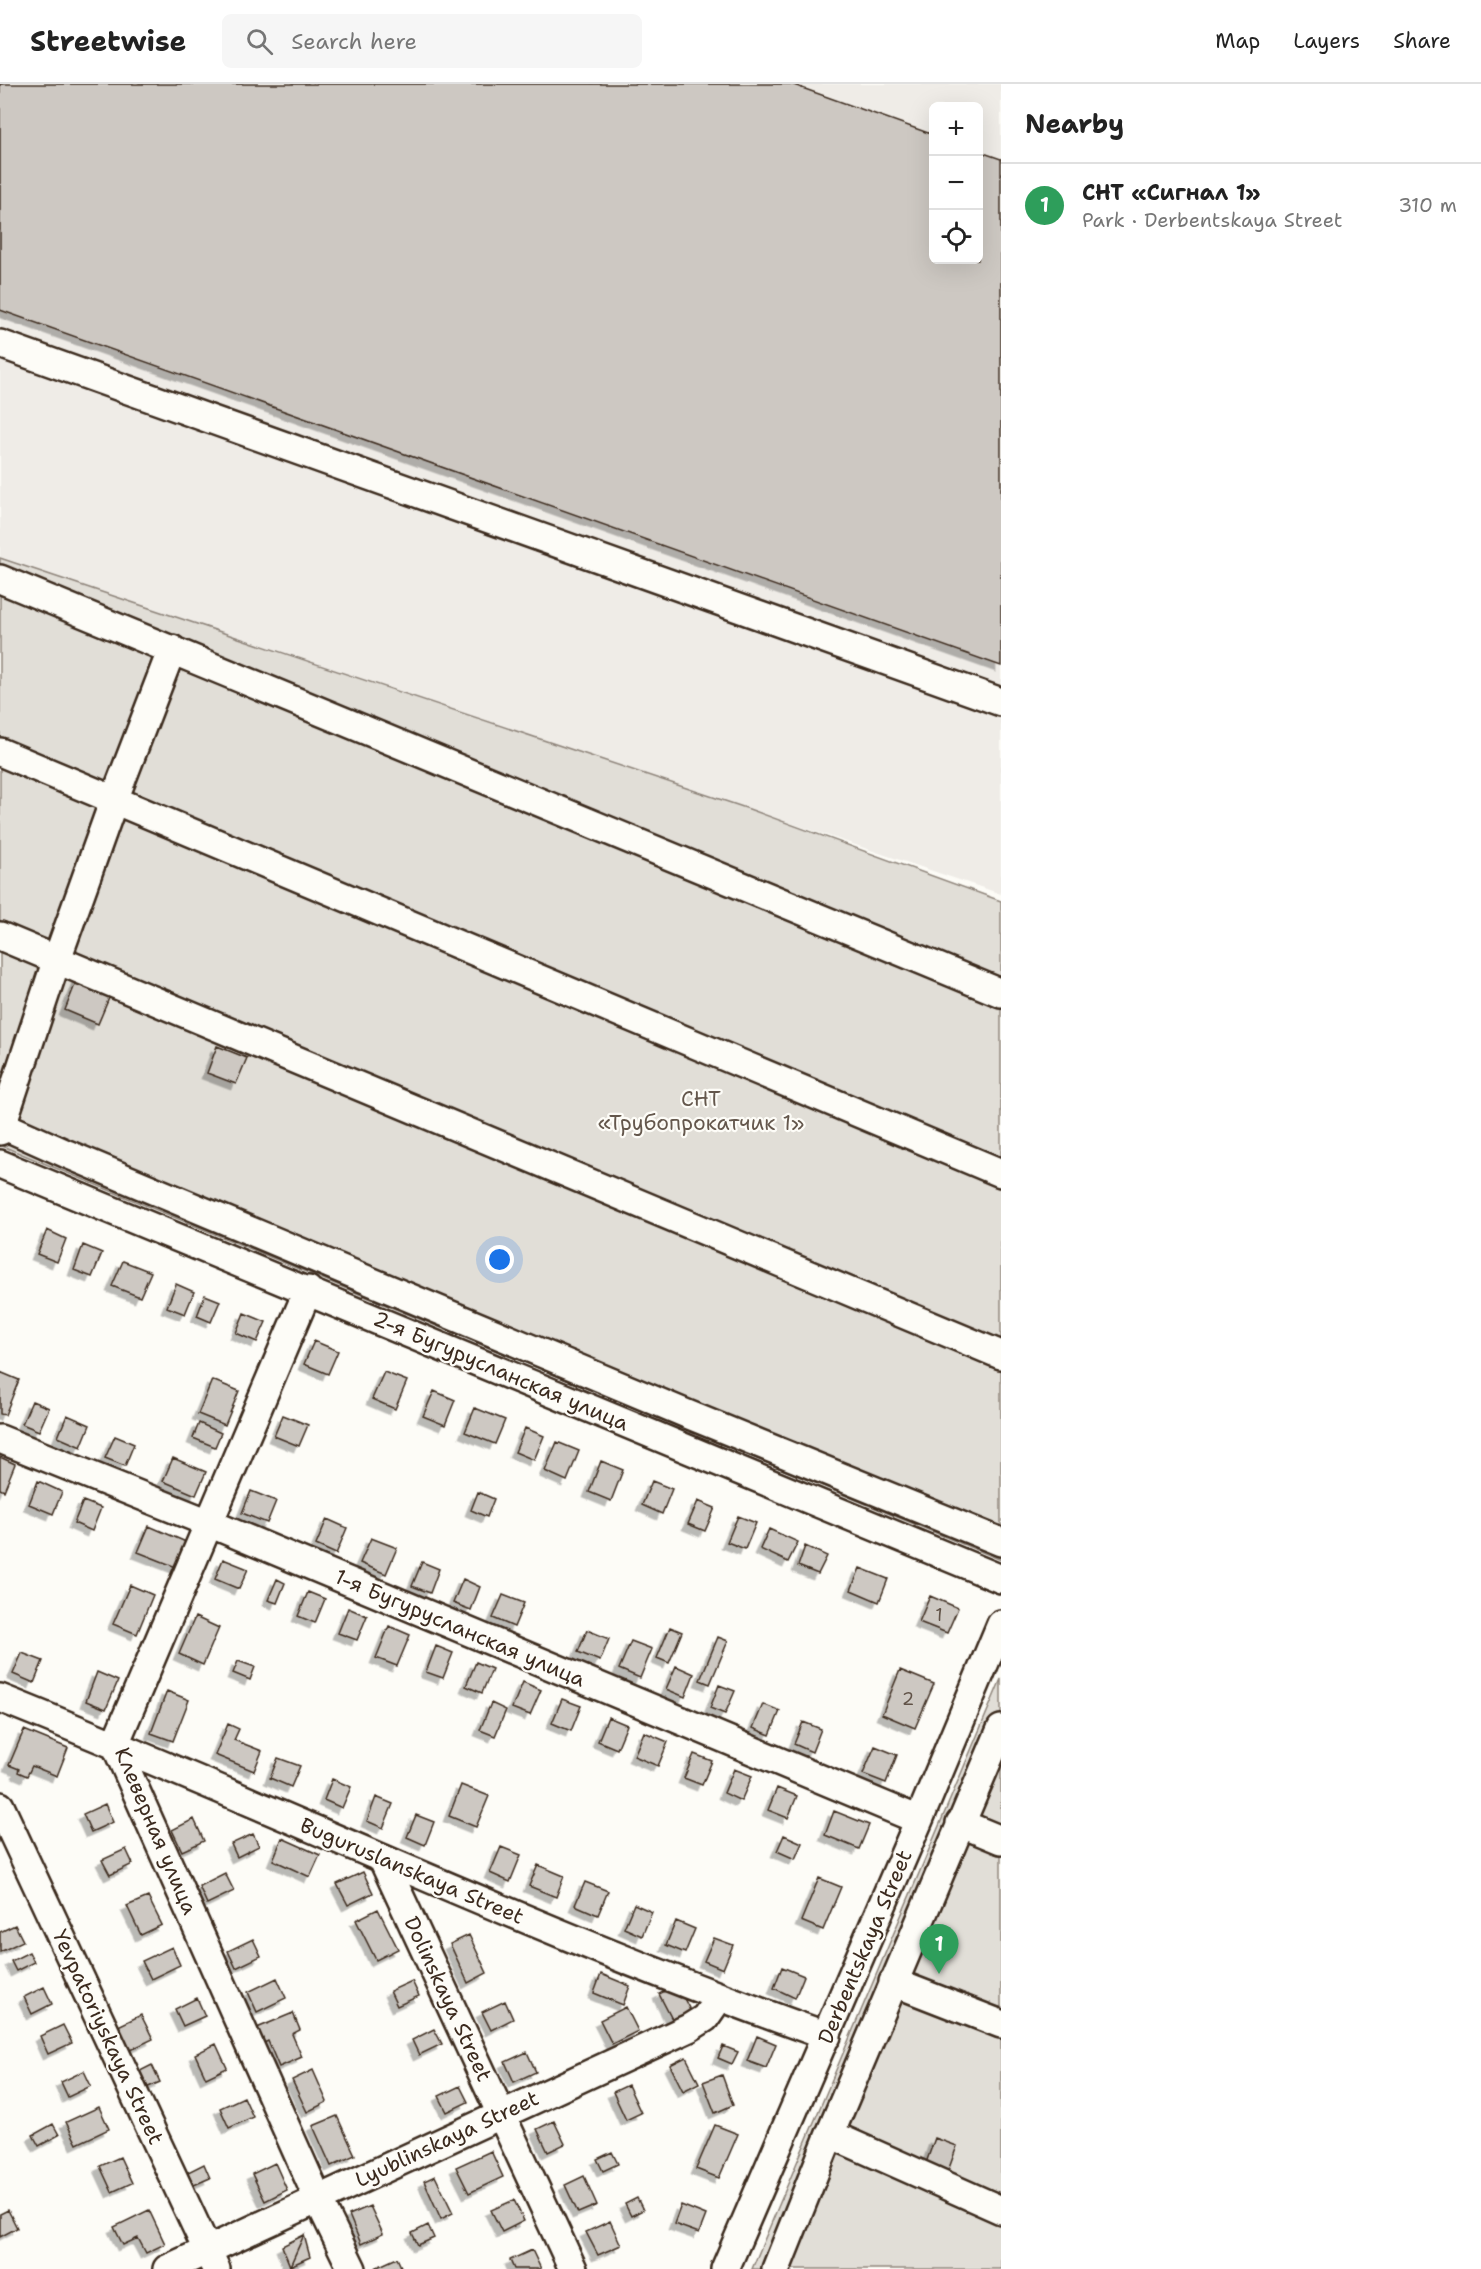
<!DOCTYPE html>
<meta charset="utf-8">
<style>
:root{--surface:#fff;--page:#f6f6f6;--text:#222;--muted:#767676;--line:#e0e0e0;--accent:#d93025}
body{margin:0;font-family:"Shantell Sans",sans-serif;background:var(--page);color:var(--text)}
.controls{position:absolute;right:18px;top:18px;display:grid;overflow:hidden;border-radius:9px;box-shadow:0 6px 24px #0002}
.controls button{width:54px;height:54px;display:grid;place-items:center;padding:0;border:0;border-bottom:2px solid var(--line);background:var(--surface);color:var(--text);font:30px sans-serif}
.you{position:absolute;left:500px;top:1176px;width:21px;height:21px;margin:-15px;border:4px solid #fff;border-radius:50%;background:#1a73e8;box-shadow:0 0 0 9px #1a73e833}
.badge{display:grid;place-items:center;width:39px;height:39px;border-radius:50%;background:var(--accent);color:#fff;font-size:20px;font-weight:700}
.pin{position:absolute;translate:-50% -50px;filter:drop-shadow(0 2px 3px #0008)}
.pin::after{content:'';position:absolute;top:32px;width:21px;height:18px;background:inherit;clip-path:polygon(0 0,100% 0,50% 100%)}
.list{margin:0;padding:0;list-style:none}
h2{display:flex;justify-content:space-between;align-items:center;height:78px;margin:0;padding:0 24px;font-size:26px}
h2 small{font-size:20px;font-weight:400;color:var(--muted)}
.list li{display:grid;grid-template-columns:39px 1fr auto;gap:18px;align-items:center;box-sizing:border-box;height:84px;padding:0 24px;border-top:2px solid var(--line)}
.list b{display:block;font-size:22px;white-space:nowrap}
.list p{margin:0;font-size:20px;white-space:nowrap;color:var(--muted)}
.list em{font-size:20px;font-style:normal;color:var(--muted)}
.icon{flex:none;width:33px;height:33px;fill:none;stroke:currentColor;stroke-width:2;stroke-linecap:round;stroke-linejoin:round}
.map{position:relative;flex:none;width:1001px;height:2185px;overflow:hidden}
header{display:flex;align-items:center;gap:36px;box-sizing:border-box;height:84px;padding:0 30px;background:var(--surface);border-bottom:2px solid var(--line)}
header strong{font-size:28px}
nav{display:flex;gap:33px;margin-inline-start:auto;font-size:21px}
.search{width:420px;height:54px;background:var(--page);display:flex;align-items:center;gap:15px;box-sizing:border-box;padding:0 21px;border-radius:9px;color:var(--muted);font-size:22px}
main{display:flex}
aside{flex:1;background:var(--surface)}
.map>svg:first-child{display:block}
.built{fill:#efece7;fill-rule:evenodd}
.green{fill:#e1ded7;stroke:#8e847a;stroke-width:1.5}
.building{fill:#cdc8c2;stroke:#3b2a1e;stroke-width:1.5;filter:url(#shadow)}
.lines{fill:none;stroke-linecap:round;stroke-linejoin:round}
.minor-casing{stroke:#3b2a1e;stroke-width:32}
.minor{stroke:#fdfcf7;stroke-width:27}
.labels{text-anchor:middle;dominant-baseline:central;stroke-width:4.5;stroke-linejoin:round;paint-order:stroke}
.number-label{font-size:18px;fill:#605247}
.park-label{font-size:21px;fill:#64574c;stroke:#fdfcf7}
.street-label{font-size:21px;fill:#3b2a1e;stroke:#fdfcf7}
</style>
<header>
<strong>Streetwise</strong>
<div class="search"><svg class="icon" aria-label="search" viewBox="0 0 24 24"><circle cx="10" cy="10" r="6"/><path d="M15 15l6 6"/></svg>Search here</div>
<nav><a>Map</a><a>Layers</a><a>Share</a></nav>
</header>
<main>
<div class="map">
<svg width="1001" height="2185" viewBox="0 0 1001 2185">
<defs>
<filter id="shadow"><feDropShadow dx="-5.5" dy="5.5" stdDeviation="0" flood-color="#0004"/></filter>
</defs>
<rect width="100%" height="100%" fill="#fdfcf7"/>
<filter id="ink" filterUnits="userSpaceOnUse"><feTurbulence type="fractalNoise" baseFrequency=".0167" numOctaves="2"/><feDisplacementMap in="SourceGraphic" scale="12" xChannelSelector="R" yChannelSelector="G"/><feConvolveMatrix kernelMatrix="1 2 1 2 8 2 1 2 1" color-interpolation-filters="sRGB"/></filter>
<g filter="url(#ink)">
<path class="built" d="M 0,0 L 1001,0 L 1001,810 L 0,473 ZM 934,22 L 978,22 L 978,176 L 934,176 Z"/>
<path class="green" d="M 0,474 L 749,725 L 1001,817 L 1001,1476 L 0,1061 Z
M 1001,1595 L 1001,2185 L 752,2185 Z"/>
<path class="building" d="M 0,0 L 791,0 L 934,51 L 934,176 L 978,176 L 978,67 L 1001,75 L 1001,582 L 0,226 Z
M 78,893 L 112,907 L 98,940 L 65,926 Z
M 217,962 L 247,974 L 236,1000 L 207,989 Z
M 47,1146 L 66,1155 L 57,1178 L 37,1170 Z
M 83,1161 L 102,1169 L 92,1193 L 74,1186 Z
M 123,1177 L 151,1188 L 140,1213 L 112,1202 Z
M 176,1200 L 194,1208 L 185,1230 L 167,1223 Z
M 205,1211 L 220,1217 L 211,1238 L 197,1232 Z
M 244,1229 L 266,1238 L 257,1258 L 236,1249 Z
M 314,1257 L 338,1267 L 328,1290 L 304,1280 Z
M 0,1288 L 19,1296 L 5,1331 L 0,1330 Z
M 384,1288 L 407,1297 L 395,1325 L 372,1315 Z
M 212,1296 L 239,1307 L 225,1341 L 198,1330 Z
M 434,1307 L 455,1316 L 445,1341 L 423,1332 Z
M 32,1317 L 49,1324 L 39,1347 L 22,1340 Z
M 475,1324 L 505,1336 L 495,1360 L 465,1348 Z
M 67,1331 L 90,1341 L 81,1363 L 58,1353 Z
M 283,1331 L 308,1341 L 299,1362 L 274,1352 Z
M 199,1339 L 221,1349 L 215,1363 L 193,1354 Z
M 525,1344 L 544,1352 L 534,1376 L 515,1368 Z
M 115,1352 L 134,1360 L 125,1382 L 105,1374 Z
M 557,1358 L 579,1367 L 567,1397 L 545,1387 Z
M 0,1373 L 15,1380 L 4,1407 L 0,1405 Z
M 173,1374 L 206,1388 L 196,1411 L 163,1397 Z
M 601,1377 L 623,1386 L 611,1417 L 589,1408 Z
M 38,1397 L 62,1408 L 53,1430 L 29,1420 Z
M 652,1397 L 672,1405 L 662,1430 L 642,1421 Z
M 251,1407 L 276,1417 L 267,1439 L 242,1429 Z
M 478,1408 L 494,1415 L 487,1433 L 471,1426 Z
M 83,1417 L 101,1424 L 92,1447 L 74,1439 Z
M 698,1417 L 715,1424 L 705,1447 L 688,1440 Z
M 738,1432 L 756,1439 L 745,1465 L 727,1458 Z
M 327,1435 L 347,1444 L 336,1470 L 316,1461 Z
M 149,1442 L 186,1458 L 176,1483 L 138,1468 Z
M 769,1445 L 798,1458 L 788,1478 L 760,1465 Z
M 371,1454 L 397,1464 L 386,1490 L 360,1479 Z
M 805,1462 L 827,1472 L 818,1490 L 798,1482 Z
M 223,1475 L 248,1485 L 239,1505 L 215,1495 Z
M 422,1478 L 439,1485 L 430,1509 L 412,1502 Z
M 860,1484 L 888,1495 L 879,1518 L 851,1506 Z
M 277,1495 L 285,1499 L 277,1519 L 268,1516 Z
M 463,1495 L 480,1503 L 471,1526 L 453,1519 Z
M 130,1501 L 153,1511 L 137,1550 L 113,1540 Z
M 308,1508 L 325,1515 L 315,1539 L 298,1532 Z
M 503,1511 L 524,1519 L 514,1543 L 493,1534 Z
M 930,1512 L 958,1524 L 947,1549 L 919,1538 Z
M 348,1524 L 367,1532 L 357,1556 L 338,1549 Z
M 195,1533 L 219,1544 L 203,1581 L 179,1570 Z
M 389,1542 L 410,1551 L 397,1582 L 376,1574 Z
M 670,1543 L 682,1548 L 669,1579 L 657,1574 Z
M 587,1546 L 609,1555 L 600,1577 L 578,1568 Z
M 718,1553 L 728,1557 L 710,1600 L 700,1596 Z
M 631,1557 L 652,1565 L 640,1594 L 619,1585 Z
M 436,1562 L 453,1569 L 443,1594 L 426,1588 Z
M 22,1569 L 43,1577 L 34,1599 L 13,1590 Z
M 238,1577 L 255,1583 L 250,1596 L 233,1589 Z
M 476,1578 L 492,1585 L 482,1609 L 466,1602 Z
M 676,1582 L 694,1590 L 685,1613 L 666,1605 Z
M 900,1586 L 934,1600 L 915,1644 L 882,1630 Z
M 97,1588 L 118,1597 L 106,1625 L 86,1617 Z
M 523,1598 L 541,1606 L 530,1631 L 512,1624 Z
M 719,1601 L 735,1607 L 725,1630 L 710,1624 Z
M 167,1607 L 189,1616 L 173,1657 L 151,1649 Z
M 562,1615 L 581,1622 L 571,1647 L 552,1639 Z
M 491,1619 L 506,1626 L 495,1652 L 480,1646 Z
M 763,1620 L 780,1627 L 770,1651 L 753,1644 Z
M 608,1633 L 627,1641 L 617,1665 L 598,1657 Z
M 803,1638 L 821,1645 L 812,1668 L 794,1660 Z
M 228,1640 L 239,1645 L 234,1656 L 262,1667 L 254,1687 L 215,1671 Z
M 24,1646 L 68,1664 L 57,1692 L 32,1682 L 27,1692 L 18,1688 L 19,1685 L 9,1681 Z
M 644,1648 L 668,1658 L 658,1682 L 634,1672 Z
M 875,1662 L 897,1671 L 886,1699 L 863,1690 Z
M 694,1670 L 712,1677 L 702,1701 L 684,1694 Z
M 278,1674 L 300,1682 L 291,1703 L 270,1694 Z
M 734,1685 L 752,1692 L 741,1717 L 724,1709 Z
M 332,1695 L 351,1703 L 342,1724 L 324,1716 Z
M 461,1701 L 489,1712 L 476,1743 L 449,1732 Z
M 777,1704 L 797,1712 L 788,1734 L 768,1726 Z
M 376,1713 L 393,1720 L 383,1744 L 367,1737 Z
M 105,1720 L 113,1738 L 91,1748 L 83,1730 Z
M 834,1727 L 869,1741 L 859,1765 L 825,1751 Z
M 416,1731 L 434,1738 L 425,1761 L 407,1753 Z
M 194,1735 L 204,1757 L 182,1767 L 172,1746 Z
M 253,1750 L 259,1762 L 237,1773 L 231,1760 Z
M 784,1751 L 802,1759 L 795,1775 L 777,1767 Z
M 282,1754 L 320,1771 L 310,1793 L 273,1776 Z
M 501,1763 L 521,1771 L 510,1798 L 490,1789 Z
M 126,1765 L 133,1780 L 110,1791 L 102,1776 Z
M 538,1781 L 564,1792 L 556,1813 L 529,1802 Z
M 363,1788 L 373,1809 L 348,1821 L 337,1800 Z
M 225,1789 L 234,1807 L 207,1820 L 199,1802 Z
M 819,1794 L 841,1803 L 823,1846 L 801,1837 Z
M 585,1798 L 608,1807 L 598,1831 L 575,1821 Z
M 148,1813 L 162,1841 L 141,1851 L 127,1822 Z
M 634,1820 L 652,1828 L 642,1852 L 624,1844 Z
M 378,1825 L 398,1865 L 376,1876 L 356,1836 Z
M 676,1837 L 695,1845 L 685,1869 L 666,1861 Z
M 15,1841 L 23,1857 L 0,1868 L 0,1848 Z
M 469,1851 L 487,1889 L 468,1899 L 450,1860 Z
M 714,1854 L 733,1861 L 723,1885 L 704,1877 Z
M 253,1855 L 261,1872 L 236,1884 L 228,1867 Z
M 172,1863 L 180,1881 L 151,1895 L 142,1877 Z
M 29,1868 L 34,1878 L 16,1887 L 11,1877 Z
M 782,1883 L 804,1892 L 795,1914 L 774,1904 Z
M 601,1890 L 630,1902 L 623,1921 L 594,1909 Z
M 277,1894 L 286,1914 L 257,1928 L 248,1908 Z
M 412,1897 L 419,1912 L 397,1922 L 390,1907 Z
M 677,1901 L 693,1932 L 675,1941 L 659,1910 Z
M 44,1903 L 52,1920 L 32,1930 L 24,1913 Z
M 197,1914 L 205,1932 L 183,1942 L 175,1925 Z
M 505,1917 L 513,1935 L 491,1946 L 482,1928 Z
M 626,1923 L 638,1947 L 612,1960 L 600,1936 Z
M 293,1929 L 300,1946 L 292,1950 L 302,1973 L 279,1983 L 268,1957 L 264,1959 L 257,1944 Z
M 141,1931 L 153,1955 L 128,1967 L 116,1943 Z
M 63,1941 L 72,1959 L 48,1970 L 40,1952 Z
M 434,1945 L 442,1960 L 419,1971 L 412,1956 Z
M 757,1952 L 776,1960 L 766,1984 L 747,1977 Z
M 216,1960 L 227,1984 L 206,1994 L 195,1970 Z
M 723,1962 L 738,1968 L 732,1980 L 718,1974 Z
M 527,1968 L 536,1988 L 514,1998 L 505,1978 Z
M 686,1973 L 699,1999 L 683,2007 L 670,1981 Z
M 152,1981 L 160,1998 L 146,2004 L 138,1988 Z
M 313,1986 L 327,2018 L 307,2028 L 292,1996 Z
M 84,1987 L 91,2002 L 68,2013 L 61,1998 Z
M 722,1991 L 733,2021 L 715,2029 L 703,1998 Z
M 628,2001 L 641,2029 L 626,2036 L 613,2008 Z
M 460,2002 L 468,2018 L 447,2028 L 439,2012 Z
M 244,2013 L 253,2033 L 229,2044 L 220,2024 Z
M 99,2023 L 109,2045 L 77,2060 L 66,2038 Z
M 337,2032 L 355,2071 L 331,2082 L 313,2042 Z
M 554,2037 L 565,2060 L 548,2068 L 537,2045 Z
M 53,2040 L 59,2051 L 39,2062 L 33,2051 Z
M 715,2041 L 738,2050 L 719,2094 L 696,2085 Z
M 935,2054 L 957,2062 L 948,2087 L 926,2079 Z
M 491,2067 L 503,2093 L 469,2109 L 456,2083 Z
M 612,2068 L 618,2080 L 603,2087 L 597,2075 Z
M 120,2073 L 132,2099 L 112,2108 L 100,2082 Z
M 275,2079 L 287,2106 L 265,2117 L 252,2090 Z
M 204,2080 L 210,2094 L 194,2101 L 188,2088 Z
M 435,2092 L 453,2129 L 441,2135 L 424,2097 Z
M 584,2092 L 597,2121 L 578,2129 L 565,2101 Z
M 637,2114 L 643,2126 L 631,2132 L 625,2120 Z
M 514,2116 L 524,2137 L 502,2148 L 491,2126 Z
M 681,2121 L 706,2131 L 699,2149 L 674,2140 Z
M 370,2122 L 383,2150 L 361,2160 L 349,2131 Z
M 8,2126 L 17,2144 L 0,2153 L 0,2130 Z
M 149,2126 L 165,2160 L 146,2169 L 138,2154 L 123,2161 L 114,2143 Z
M 610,2137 L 621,2161 L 598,2171 L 586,2148 Z
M 428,2141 L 434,2154 L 418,2161 L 412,2149 Z
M 304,2151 L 298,2164 L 290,2182 L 282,2162 Z
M 304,2151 L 310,2173 L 290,2182 Z
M 532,2166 L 541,2185 L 514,2185 L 510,2176 Z
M 397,2174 L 402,2185 L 375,2185 L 375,2184 Z"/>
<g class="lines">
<g class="minor-casing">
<path id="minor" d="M 0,260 L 1001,618
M 0,495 L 1001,909
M 0,668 L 1001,1089
M 0,852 L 1001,1271
M 0,1040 L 67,1070 L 687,1330 L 1001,1458
M 0,1047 L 57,875 L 114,716 L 172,565
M 0,1080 L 1001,1495
M 308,1206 L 115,1660 L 318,2115 L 352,2185
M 0,1355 L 209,1439 L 919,1736
M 0,1614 C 277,1724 546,1853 827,1952
M 0,1722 L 216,2185
M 960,1739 L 1001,1756
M 383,1776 L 573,2185
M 893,1898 L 1001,1940
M 830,2050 L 1001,2126
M 167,2185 L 689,1944 L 705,1934 L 719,1914
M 725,2185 L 919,1736 L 1001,1540
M 776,2185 L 830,2050 L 1001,1645"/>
</g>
<use href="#minor" class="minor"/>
</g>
</g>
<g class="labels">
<g class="number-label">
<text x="939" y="1531">1</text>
<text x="908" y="1615">2</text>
</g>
<g class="park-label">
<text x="701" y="1015">СНТ<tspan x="701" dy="24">«Трубопрокатчик 1»</tspan></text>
</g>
<g class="street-label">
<text transform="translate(501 1287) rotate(23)">2-я Бугурусланская улица</text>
<text transform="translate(460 1544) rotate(23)">1-я Бугурусланская улица</text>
<text transform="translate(156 1747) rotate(67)">Клеверная улица</text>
<text transform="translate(412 1787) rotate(23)">Buguruslanskaya Street</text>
<text transform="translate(865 1863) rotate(-67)">Derbentskaya Street</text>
<text transform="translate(448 1915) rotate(65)">Dolinskaya Street</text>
<text transform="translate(108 1953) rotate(65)">Yevpatoriyskaya Street</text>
<text transform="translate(447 2055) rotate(-25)">Lyublinskaya Street</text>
</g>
</g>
</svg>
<div class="controls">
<button>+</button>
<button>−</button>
<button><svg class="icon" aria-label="locate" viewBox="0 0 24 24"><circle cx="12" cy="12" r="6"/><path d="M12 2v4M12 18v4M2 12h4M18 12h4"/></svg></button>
</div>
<div class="you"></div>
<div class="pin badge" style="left:939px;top:1890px;background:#2e9e5b">1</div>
</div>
<aside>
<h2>Nearby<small></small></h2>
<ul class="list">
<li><span class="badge" style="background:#2e9e5b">1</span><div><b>СНТ «Сигнал 1»</b><p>Park · Derbentskaya Street</p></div><em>310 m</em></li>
</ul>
</aside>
</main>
